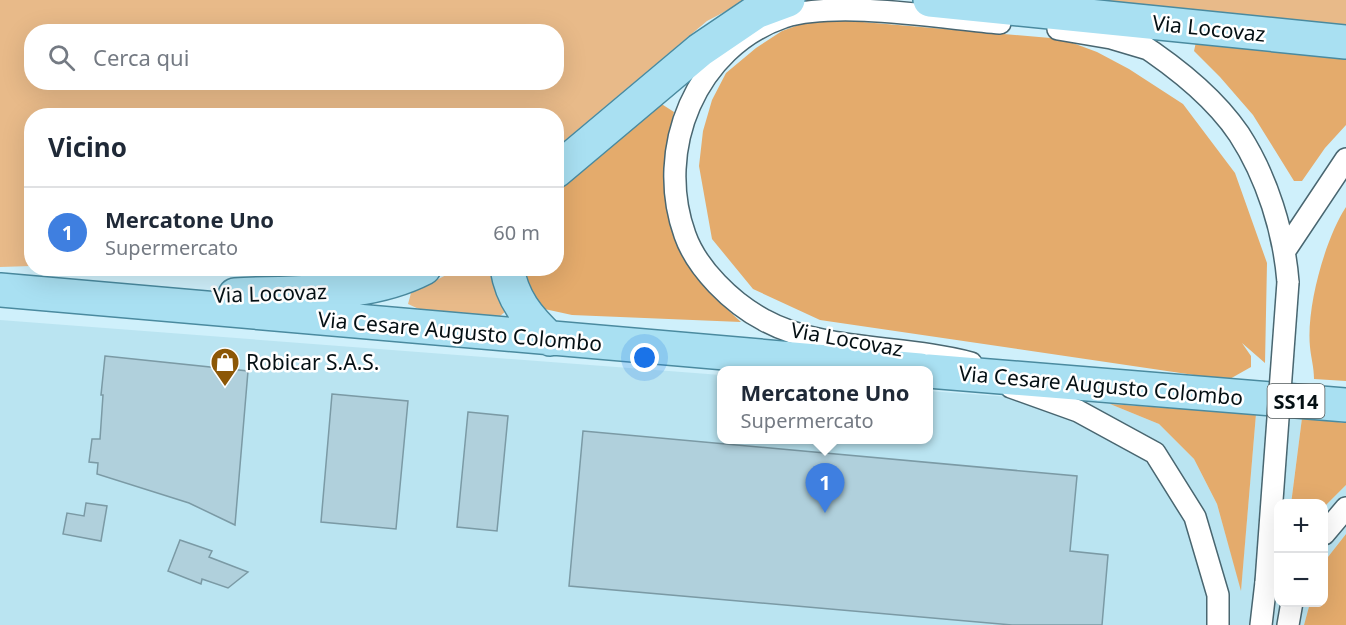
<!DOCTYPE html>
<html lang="it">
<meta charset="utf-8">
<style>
:root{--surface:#fff;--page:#f6f6f7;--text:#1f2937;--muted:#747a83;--line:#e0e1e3;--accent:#8c5706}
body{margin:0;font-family:"Noto Sans",sans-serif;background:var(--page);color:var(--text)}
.controls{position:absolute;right:18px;bottom:18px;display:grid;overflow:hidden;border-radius:12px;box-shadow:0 6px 24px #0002}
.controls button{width:54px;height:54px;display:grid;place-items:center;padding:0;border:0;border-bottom:2px solid var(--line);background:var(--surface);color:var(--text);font:30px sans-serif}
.you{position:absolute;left:645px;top:358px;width:21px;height:21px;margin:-15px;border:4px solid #fff;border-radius:50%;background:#1a73e8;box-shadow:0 0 0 9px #1a73e833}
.badge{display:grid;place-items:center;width:39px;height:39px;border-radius:50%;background:var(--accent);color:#fff;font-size:20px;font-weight:700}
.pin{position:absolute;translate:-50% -50px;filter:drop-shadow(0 2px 3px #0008)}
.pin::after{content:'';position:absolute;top:32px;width:21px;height:18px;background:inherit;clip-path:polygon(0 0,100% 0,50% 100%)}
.popup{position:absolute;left:717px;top:366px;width:216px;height:78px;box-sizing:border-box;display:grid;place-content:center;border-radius:12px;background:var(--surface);filter:drop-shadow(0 2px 4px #0005);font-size:20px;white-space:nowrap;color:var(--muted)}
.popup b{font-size:22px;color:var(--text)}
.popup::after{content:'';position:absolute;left:50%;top:100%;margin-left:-12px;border:12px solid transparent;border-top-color:var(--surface)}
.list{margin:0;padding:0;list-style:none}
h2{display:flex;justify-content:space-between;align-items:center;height:78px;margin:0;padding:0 24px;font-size:26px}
h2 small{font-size:20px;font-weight:400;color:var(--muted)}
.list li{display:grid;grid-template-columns:39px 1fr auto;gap:18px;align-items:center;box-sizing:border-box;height:90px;padding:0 24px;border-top:2px solid var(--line)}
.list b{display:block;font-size:22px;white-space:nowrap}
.list p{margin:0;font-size:20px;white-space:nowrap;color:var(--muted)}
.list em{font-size:20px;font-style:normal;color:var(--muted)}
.icon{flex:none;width:33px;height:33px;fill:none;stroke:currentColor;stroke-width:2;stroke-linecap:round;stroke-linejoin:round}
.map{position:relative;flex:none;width:1346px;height:625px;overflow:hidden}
.search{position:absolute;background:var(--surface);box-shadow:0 6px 24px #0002;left:24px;top:24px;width:540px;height:66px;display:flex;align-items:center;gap:15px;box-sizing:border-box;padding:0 21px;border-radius:24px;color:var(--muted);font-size:22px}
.panel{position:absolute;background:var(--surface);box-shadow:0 6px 24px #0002;left:24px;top:108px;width:540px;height:168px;border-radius:24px}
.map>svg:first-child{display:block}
.built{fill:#bae4f1}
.green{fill:#e8ba89;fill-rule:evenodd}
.forest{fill:#e4ab6c}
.building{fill:#b0d0dc;stroke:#7b9aa5;stroke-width:1.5}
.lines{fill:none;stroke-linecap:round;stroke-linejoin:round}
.street-casing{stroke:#496670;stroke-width:24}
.primary-casing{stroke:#4a8a9f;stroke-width:36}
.street{stroke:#fff;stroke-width:21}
.primary{stroke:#a9e0f2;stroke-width:33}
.street-bridge-casing{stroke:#496670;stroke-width:24;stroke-linecap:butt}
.street-bridge{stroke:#fff;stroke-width:21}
.labels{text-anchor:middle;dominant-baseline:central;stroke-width:5;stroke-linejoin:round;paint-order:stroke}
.shield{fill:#fff;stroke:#50585a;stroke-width:1.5}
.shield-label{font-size:20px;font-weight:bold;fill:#051014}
.street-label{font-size:21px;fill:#051014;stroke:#fff}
.poi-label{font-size:21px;fill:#051014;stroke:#fff;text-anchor:start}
</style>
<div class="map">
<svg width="1346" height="625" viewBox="0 0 1346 625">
<rect width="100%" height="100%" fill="#cff0fb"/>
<path class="built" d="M 0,320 L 721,375 L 722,440 L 928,440 L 929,391 L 1110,404 L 1159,424 L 1194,459 L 1217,504 L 1241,589 L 1256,414 L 1302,418 L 1291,503 L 1278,504 L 1278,602 L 1310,603 L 1304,625 L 0,625 Z
M 1346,485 L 1346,534 L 1324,562 L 1324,507 Z"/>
<path class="green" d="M 0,0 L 747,0 L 707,21 L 557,147 L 556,116 L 32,116 L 31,266 L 0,267 ZM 32,32 L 556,32 L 556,82 L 32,82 Z
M 1095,0 L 1346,0 L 1346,26 L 1121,2 Z
M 190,269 L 372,269 L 351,277 L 285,277 Z
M 458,269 L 494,269 L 506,311 L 500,316 L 421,310 L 408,304 L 411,293 Z"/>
<path class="forest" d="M 839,20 L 1062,39 L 1097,52 L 1129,69 L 1183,104 L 1235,173 L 1267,263 L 1265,363 L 1242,343 L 1251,356 L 1251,367 L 1228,380 L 820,320 L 753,289 L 712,239 L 699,166 L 703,131 L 712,100 L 726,73 L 756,48 L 782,31 L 804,23 Z
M 1196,42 L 1346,51 L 1346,125 L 1325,148 L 1302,181 L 1294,181 L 1253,115 L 1220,77 L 1194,51 Z
M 660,103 L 674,112 C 661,162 660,223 690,268 C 704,289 723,305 741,322 L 572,315 L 540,308 L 527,292 L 524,269 L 556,268 L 557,192 Z
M 1346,207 L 1346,381 L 1314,379 C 1314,367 1311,358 1310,347 C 1306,308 1325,239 1346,207 Z
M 1110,404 L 1256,414 L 1241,591 L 1217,504 L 1194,459 L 1159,424 Z
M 1302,418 L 1346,423 L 1346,485 L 1324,507 L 1324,504 L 1291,504 Z
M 1346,534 L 1346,625 L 1304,625 L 1310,603 L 1324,602 L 1324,562 Z"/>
<path class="building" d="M 105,356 L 248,371 L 235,525 L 189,503 L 97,474 L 98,463 L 89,462 L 92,439 L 100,439 L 103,395 L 101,395 Z
M 332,394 L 408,401 L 396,529 L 321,522 Z
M 468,412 L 508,416 L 497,531 L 457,527 Z
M 583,431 L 1077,476 L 1070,551 L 1108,555 L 1102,625 L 1012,625 L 569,586 Z
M 86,503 L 107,506 L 101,541 L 63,534 L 67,513 L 84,516 Z
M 180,540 L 212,551 L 209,557 L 248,572 L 228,588 L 202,579 L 201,584 L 168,571 Z"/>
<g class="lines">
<g class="street-casing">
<path id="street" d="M 1058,29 L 1111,38 L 1148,49
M 1136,41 C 1173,65 1214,97 1239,134 C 1267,177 1284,232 1288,282
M 1286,249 L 1346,159
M 971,363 C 907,345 821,352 764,320 C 732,303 697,269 685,235 C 654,149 696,47 784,17 C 838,0 941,18 1000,23
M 1011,387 L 1078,411 L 1155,453 L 1195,517 L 1218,595 L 1218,625
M 1324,534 L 1346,508
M 1261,625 L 1266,582
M 1288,625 L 1292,602"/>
</g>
<g class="primary-casing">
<path id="primary" d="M 930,0 L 1346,42
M 556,171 L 700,50 L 756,12 L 788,0
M 507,268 C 512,299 528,318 550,339
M 0,290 L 920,370
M 235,295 C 299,291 366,298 424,268
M 928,371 L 1346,405"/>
</g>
<use href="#street" class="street"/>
<use href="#primary" class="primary"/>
<g class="street-bridge-casing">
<path id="street-bridge" d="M 1266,582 L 1288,282"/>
</g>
<use href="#street-bridge" class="street-bridge"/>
</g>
<defs>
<g id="shop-pin" transform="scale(1.5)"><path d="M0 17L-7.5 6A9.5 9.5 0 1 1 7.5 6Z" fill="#8c5706" stroke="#fff"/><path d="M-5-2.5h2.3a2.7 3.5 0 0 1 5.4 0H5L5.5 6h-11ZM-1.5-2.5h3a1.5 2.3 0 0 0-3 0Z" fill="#fff"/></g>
</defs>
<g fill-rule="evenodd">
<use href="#shop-pin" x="225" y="362"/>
</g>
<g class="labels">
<rect class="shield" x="1267.5" y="384" width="57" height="34" rx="4.5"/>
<g class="shield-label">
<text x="1296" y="401">SS14</text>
</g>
<g class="street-label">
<text transform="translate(1209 28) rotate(6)">Via Locovaz</text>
<text transform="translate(270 293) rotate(-2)">Via Locovaz</text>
<text transform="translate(460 331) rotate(5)">Via Cesare Augusto Colombo</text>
<text transform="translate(847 339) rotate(10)">Via Locovaz</text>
<text transform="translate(1101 385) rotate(5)">Via Cesare Augusto Colombo</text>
</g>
<g class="poi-label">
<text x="246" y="362">Robicar S.A.S.</text>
</g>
</g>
</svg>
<div class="controls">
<button>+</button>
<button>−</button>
</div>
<div class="you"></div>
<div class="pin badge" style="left:825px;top:513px;background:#3f7fe0">1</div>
<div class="popup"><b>Mercatone Uno</b>Supermercato</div>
<div class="search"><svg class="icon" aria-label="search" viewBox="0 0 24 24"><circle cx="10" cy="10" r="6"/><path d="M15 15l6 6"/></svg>Cerca qui</div>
<section class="panel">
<h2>Vicino<small></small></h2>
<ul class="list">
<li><span class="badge" style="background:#3f7fe0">1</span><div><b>Mercatone Uno</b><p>Supermercato</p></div><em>60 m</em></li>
</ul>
</section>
</div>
